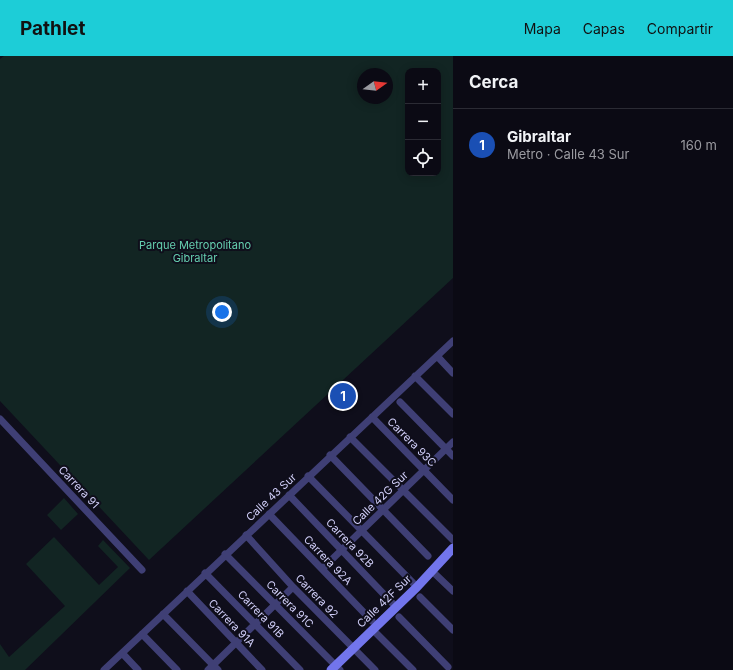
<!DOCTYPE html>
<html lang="es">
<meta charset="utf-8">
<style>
:root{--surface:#0b0a14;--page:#191822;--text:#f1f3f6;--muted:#9a9aa0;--line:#2b2b34;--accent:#1dcdd7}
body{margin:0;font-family:Inter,sans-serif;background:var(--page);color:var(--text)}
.controls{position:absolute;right:12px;top:12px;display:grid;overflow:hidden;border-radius:8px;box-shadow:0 2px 10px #0003}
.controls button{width:36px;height:36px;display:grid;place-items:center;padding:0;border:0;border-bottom:1px solid var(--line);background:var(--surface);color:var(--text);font:20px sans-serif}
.compass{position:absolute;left:357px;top:12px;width:36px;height:36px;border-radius:50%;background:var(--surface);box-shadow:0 2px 10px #0003;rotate:75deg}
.you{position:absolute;left:222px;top:256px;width:14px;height:14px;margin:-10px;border:3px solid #fff;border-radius:50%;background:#1a73e8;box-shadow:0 0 0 6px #1a73e833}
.badge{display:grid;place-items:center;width:26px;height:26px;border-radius:50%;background:var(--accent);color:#fff;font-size:13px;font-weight:700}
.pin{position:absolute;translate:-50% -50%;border:2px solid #fff;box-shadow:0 1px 4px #0006}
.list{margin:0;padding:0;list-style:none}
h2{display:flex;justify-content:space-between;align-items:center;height:52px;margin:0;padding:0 16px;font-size:17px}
h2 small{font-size:13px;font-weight:400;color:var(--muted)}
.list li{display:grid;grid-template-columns:26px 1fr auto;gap:12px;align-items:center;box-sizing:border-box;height:72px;padding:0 16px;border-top:1px solid var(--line)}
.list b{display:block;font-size:15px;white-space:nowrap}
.list p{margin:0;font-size:13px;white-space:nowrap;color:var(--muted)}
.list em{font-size:13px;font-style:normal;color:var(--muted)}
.icon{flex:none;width:22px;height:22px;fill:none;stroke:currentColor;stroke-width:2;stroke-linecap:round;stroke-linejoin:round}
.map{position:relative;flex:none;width:453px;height:614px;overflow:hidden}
header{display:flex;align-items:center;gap:24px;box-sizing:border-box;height:56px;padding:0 20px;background:var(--accent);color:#111}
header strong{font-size:19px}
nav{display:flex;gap:22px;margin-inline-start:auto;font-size:14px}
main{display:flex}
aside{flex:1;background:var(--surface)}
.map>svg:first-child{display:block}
.green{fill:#122523;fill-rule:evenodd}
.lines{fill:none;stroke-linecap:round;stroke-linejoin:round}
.street{stroke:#3f3f75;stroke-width:7}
.secondary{stroke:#7275ec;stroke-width:9}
.labels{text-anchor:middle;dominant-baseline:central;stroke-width:4;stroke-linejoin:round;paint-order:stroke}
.park-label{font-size:11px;fill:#65ceaf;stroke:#0f0e1b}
.street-label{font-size:11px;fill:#d1cff9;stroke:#0f0e1b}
</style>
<header>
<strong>Pathlet</strong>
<nav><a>Mapa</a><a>Capas</a><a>Compartir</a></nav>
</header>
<main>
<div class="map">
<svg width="453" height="614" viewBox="0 0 453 614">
<rect width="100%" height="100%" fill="#0f0e1b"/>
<path class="green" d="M 4,0 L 453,0 L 453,222 L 149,504 L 0,345 L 0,3 ZM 408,15 L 438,15 L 438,117 L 408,117 ZM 363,18 L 387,18 L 387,42 L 363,42 Z
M 64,442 L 78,458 L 61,474 L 47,459 Z
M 54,481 L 99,529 L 118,511 L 98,490 L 103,484 L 130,512 L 25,614 L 0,614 L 0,588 L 9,601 L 65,550 L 26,508 Z"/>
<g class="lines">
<path class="street" d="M 437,300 L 453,317
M 415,320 L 453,358
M 400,346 L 453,400
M 372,361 L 453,444
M 0,363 L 142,514
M 350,381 L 453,484
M 330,399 L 428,500
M 308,420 L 417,531
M 289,439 L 396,551
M 269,458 L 372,565
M 246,479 L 293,531 L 375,614
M 225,498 L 340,614
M 322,513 L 453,386
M 432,515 L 453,535
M 205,517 L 300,614
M 187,535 L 262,614
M 420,541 L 453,574
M 163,558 L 218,614
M 399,561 L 448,611
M 373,574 L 413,614
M 142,578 L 177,614
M 122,597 L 138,614
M 104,614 L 453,285
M 208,614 L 293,531"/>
<path class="secondary" d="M 331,614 L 417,531 L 453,492"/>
</g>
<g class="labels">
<g class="park-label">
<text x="195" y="189">Parque Metropolitano<tspan x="195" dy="13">Gibraltar</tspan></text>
</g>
<g class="street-label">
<text transform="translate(412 386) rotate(45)">Carrera 93C</text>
<text transform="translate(79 431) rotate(47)">Carrera 91</text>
<text transform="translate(271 441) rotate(-43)">Calle 43 Sur</text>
<text transform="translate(380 442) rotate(-44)">Calle 42G Sur</text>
<text transform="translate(350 487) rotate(46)">Carrera 92B</text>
<text transform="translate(328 504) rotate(46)">Carrera 92A</text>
<text transform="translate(317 540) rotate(46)">Carrera 92</text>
<text transform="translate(384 545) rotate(-44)">Calle 42F Sur</text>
<text transform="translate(290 548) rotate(45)">Carrera 91C</text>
<text transform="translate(261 558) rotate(46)">Carrera 91B</text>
<text transform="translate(232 567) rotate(46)">Carrera 91A</text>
</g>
</g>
</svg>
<div class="controls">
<button>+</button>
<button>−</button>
<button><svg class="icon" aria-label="locate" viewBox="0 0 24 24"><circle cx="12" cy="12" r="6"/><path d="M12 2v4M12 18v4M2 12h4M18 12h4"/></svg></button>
</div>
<svg class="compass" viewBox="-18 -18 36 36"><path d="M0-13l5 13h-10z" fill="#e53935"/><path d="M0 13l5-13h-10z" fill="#9a9aa0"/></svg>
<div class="you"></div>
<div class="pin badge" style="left:343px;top:340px;background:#1a4fb4">1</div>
</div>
<aside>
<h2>Cerca<small></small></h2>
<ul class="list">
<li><span class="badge" style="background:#1a4fb4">1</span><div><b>Gibraltar</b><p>Metro · Calle 43 Sur</p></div><em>160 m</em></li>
</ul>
</aside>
</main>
